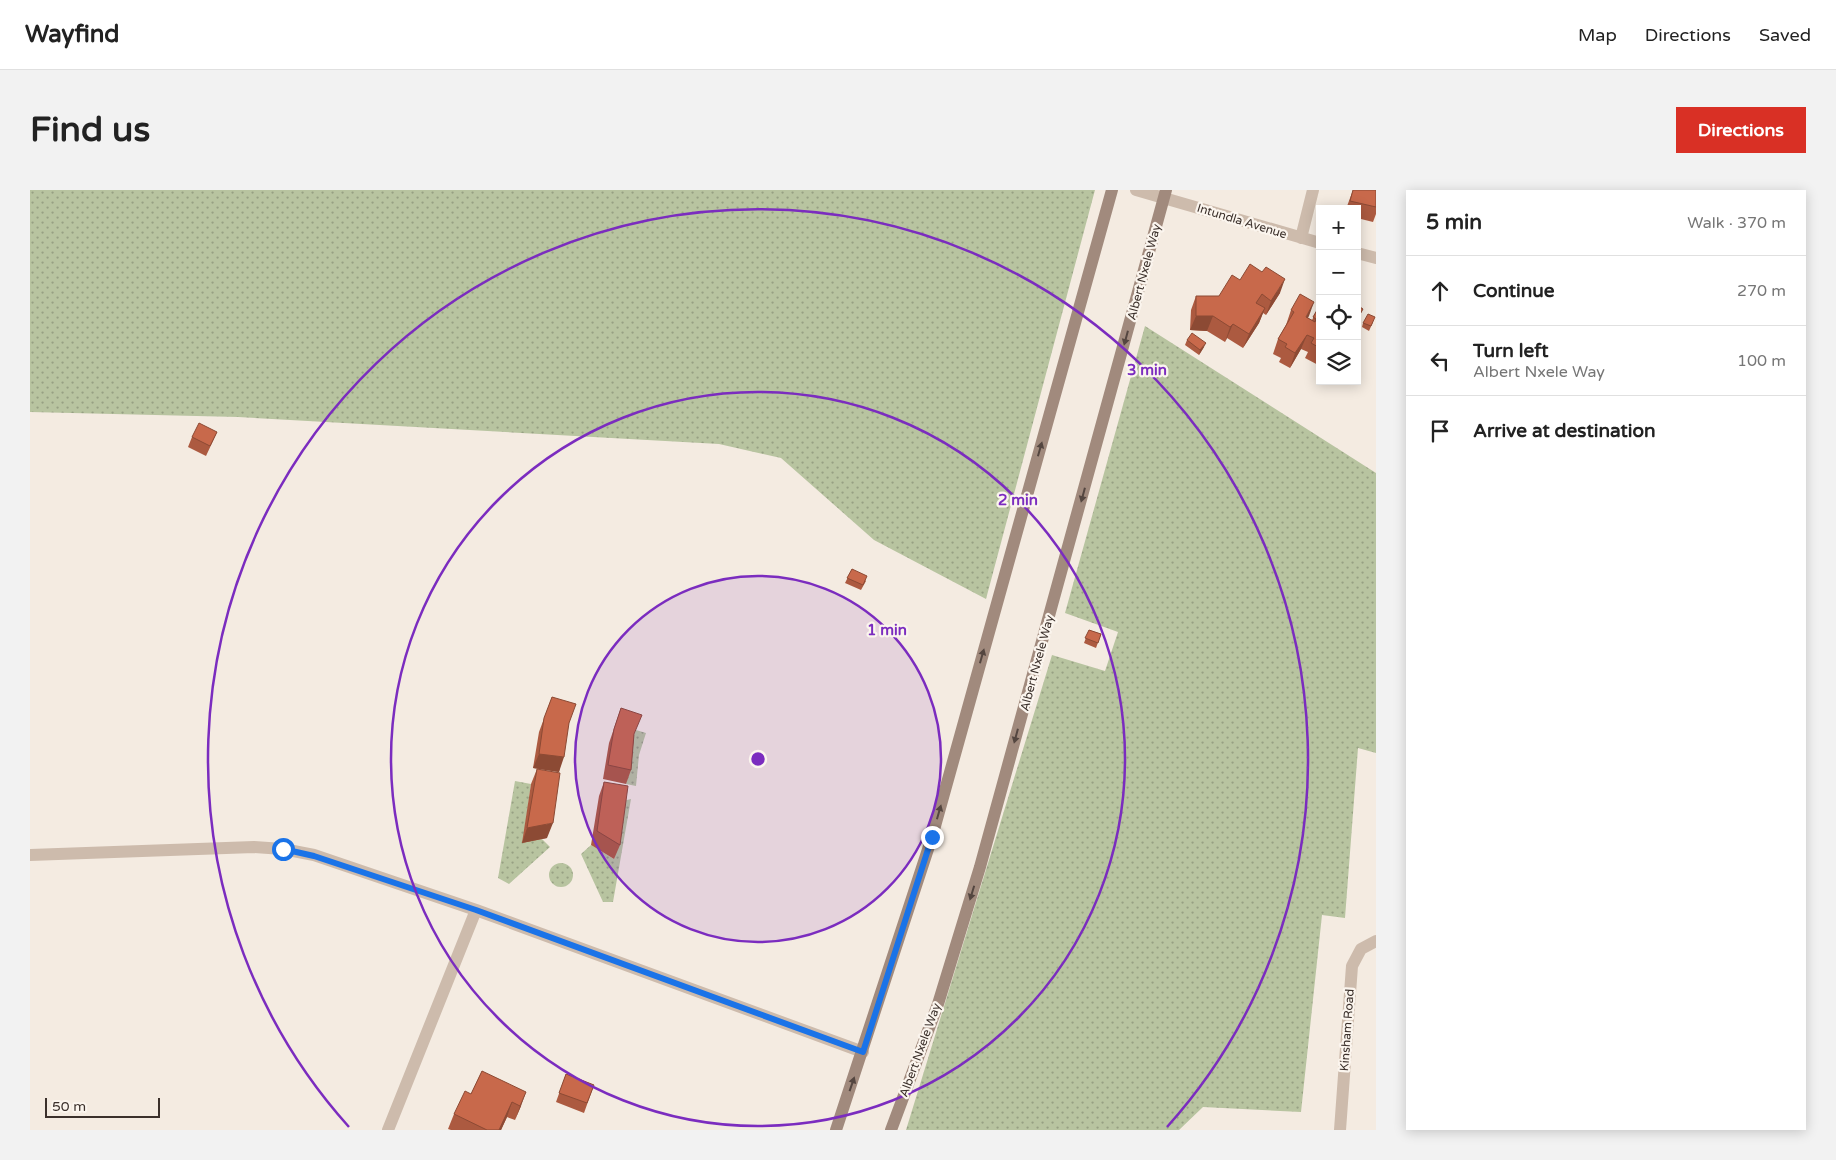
<!DOCTYPE html>
<meta charset="utf-8">
<style>
:root{--surface:#fff;--page:#f2f2f2;--text:#222;--muted:#767676;--line:#e0e0e0;--accent:#d93025}
body{margin:0;font-family:"Varela Round",sans-serif;background:var(--page);color:var(--text)}
.controls{position:absolute;right:15px;top:15px;display:grid;overflow:hidden;border-radius:0px;box-shadow:0 2px 12px #0003}
.controls button{width:45px;height:45px;display:grid;place-items:center;padding:0;border:0;border-bottom:1px solid var(--line);background:var(--surface);color:var(--text);font:25px sans-serif}
.scale{position:absolute;left:15px;bottom:12px;width:115px;box-sizing:border-box;padding-left:5px;border:2px solid #3b302b;border-top:0;font-size:14px;line-height:18px;white-space:nowrap;color:#3b302b;-webkit-text-stroke:4px #fbf5ee;paint-order:stroke}
.stop{position:absolute;width:15px;height:15px;margin:-11px;border:4px solid #1a73e8;border-radius:50%;background:#fff}
.stop.end{background:#1a73e8;border-color:#fff;box-shadow:0 1px 5px #0008}
.list{margin:0;padding:0;list-style:none}
h2{display:flex;justify-content:space-between;align-items:center;height:65px;margin:0;padding:0 20px;font-size:21px}
h2 small{font-size:16px;font-weight:400;color:var(--muted)}
.list li{display:grid;grid-template-columns:32px 1fr auto;gap:15px;align-items:center;box-sizing:border-box;height:70px;padding:0 20px;border-top:1px solid var(--line)}
.list b{display:block;font-size:19px;white-space:nowrap}
.list p{margin:0;font-size:16px;white-space:nowrap;color:var(--muted)}
.list em{font-size:16px;font-style:normal;color:var(--muted)}
.icon{flex:none;width:28px;height:28px;fill:none;stroke:currentColor;stroke-width:2;stroke-linecap:round;stroke-linejoin:round}
.map{position:relative;flex:none;width:1346px;height:940px;overflow:hidden;border-radius:0px}
header{display:flex;align-items:center;gap:30px;box-sizing:border-box;height:70px;padding:0 25px;background:var(--surface);border-bottom:1px solid var(--line)}
header strong{font-size:24px}
nav{display:flex;gap:28px;margin-inline-start:auto;font-size:18px}
.intro{display:flex;align-items:center;justify-content:space-between;box-sizing:border-box;height:120px;padding:0 30px}
h1{margin:0;font-size:35px}
.button{padding:12px 22px;border-radius:0px;background:var(--accent);color:#fff;font-size:18px;font-weight:700}
main{display:flex;gap:30px;padding:0 30px}
aside{flex:1;background:var(--surface);border-radius:0px;box-shadow:0 2px 12px #0003}
.map>svg:first-child{display:block}
.green{fill:url(#green-dots)}
.lines{fill:none;stroke-linecap:round;stroke-linejoin:round}
.street{stroke:#cdbbac;stroke-width:12}
.secondary{stroke:#a18a7d;stroke-width:12}
.wall{fill:#ac5a40}
.shaded-wall{fill:#8c4a34}
.building{fill:#c8694b;stroke:#8c4a34}
.oneway{fill:#544640}
.route{stroke:#1a73e8;stroke-width:6}
.ring{fill:none;stroke:#7b2cbf;stroke-width:2.5}
.labels{text-anchor:middle;dominant-baseline:central;stroke-width:4.5;stroke-linejoin:round;paint-order:stroke}
.street-label{font-size:12px;fill:#3b302b;stroke:#fbf5ee}
.centre{fill:#7b2cbf;stroke:#fbf5ee;stroke-width:2.5}
.ring-label{font-size:15px;text-anchor:middle;font-weight:bold;fill:#7b2cbf;stroke:#fbf5ee;stroke-width:4.5;stroke-linejoin:round;paint-order:stroke}
</style>
<header>
<strong>Wayfind</strong>
<nav><a>Map</a><a>Directions</a><a>Saved</a></nav>
</header>
<div class="intro"><h1>Find us</h1><a class="button">Directions</a></div>
<main>
<div class="map">
<svg width="1346" height="940" viewBox="0 0 1346 940">
<defs>
<pattern id="green-dots" width="8" height="8" patternUnits="userSpaceOnUse" patternTransform="scale(1.25)"><rect width="8" height="8" fill="#b8c4a0"/><path d="M2 2h.1M6 6h.1" fill="none" stroke="#97a083" stroke-width="1.8" stroke-linecap="round"/></pattern>
</defs>
<rect width="100%" height="100%" fill="#f4ebe1"/>
<path class="green" d="M 0,0 L 1065,0 L 956,409 L 844,350 L 751,268 L 689,254 L 208,227 L 0,222 Z
M 1115,136 L 1346,283 L 1346,563 L 1328,558 L 1315,728 L 1292,725 L 1271,922 L 1173,917 L 1149,940 L 876,940 L 1022,465 L 1075,481 L 1088,442 L 1035,423 Z
M 606,540 L 616,543 L 609,565 L 606,596 L 596,594 L 599,558 Z
M 485,591 L 501,594 L 493,652 L 512,649 L 520,657 L 479,694 L 468,688 Z
M 601,609 L 583,712 L 573,712 L 551,664 L 561,655 L 584,669 L 593,611 Z
M519 685a12 12 0 1 1 24 0a12 12 0 1 1-24 0Z"/>
<g class="lines">
<path class="street" d="M 1106,0 L 1290,53
M 1271,48 L 1283,0
M 1327,63 L 1346,68
M 0,665 L 224,657 L 253,659 L 284,665 L 446,720 L 833,862
M 358,940 L 446,720
M 1310,940 L 1322,776 L 1331,759 L 1346,751"/>
<path class="secondary" d="M 806,940 L 902,647 L 1082,0
M 861,940 L 908,814 L 950,677 L 1136,0"/>
</g>
<path class="wall" d="M 1323,0 L 1346,0 L 1346,24 L 1343,32 L 1327,28 L 1327,19 L 1316,19 Z
M 1210,90 L 1250,103 L 1236,125 L 1233,123 L 1229,133 L 1213,158 L 1197,148 L 1195,152 L 1177,141 L 1160,140 L 1161,120 L 1166,106 L 1189,106 Z
M 1290,115 L 1290,176 L 1275,168 L 1278,162 L 1271,159 L 1260,178 L 1249,172 L 1251,168 L 1243,164 L 1248,149 L 1256,135 L 1261,120 L 1282,130 Z
M 1343,132 L 1339,141 L 1332,137 L 1333,133 Z
M 1157,150 L 1174,157 L 1169,165 L 1155,155 Z
M 187,242 L 183,251 L 176,266 L 158,257 L 162,247 Z
M 822,379 L 836,391 L 831,400 L 815,393 Z
M 1059,440 L 1071,444 L 1066,458 L 1054,453 Z
M 522,507 L 539,533 L 529,582 L 503,578 L 509,542 Z
M 591,518 L 604,545 L 601,580 L 596,594 L 573,589 L 579,553 Z
M 507,579 L 517,648 L 492,653 L 501,594 Z
M 574,592 L 590,655 L 584,669 L 561,655 L 569,606 Z
M 452,881 L 491,916 L 485,930 L 477,927 L 471,940 L 421,940 L 418,939 L 424,924 L 441,904 Z
M 536,884 L 564,895 L 554,923 L 526,912 Z"/>
<path class="shaded-wall" d="M 1255,89 L 1250,103 L 1236,125 L 1241,111 Z
M 1284,112 L 1279,126 L 1271,141 L 1276,127 Z
M 1235,118 L 1229,133 L 1213,158 L 1219,144 Z
M 1166,126 L 1183,126 L 1177,141 L 1160,140 Z
M 1203,134 L 1197,148 L 1195,152 L 1200,137 Z
M 1277,145 L 1271,159 L 1260,178 L 1265,163 Z
M 1176,153 L 1174,157 L 1169,165 L 1170,160 Z
M 509,564 L 534,567 L 529,582 L 503,578 Z
M 523,633 L 517,648 L 492,653 L 497,638 Z
M 496,902 L 491,916 L 485,930 L 490,916 Z
M 482,912 L 477,927 L 471,940 L 469,940 Z"/>
<path class="building" d="M 1323,0 L 1346,0 L 1346,17 L 1320,11 Z
M 1220,74 L 1232,82 L 1236,77 L 1255,89 L 1241,111 L 1232,104 L 1226,113 L 1235,118 L 1219,144 L 1203,134 L 1200,137 L 1183,126 L 1166,126 L 1166,106 L 1189,106 L 1202,85 L 1210,90 Z
M 1270,104 L 1284,112 L 1276,127 L 1285,132 L 1286,129 L 1283,127 L 1290,115 L 1290,158 L 1281,153 L 1284,148 L 1277,145 L 1265,163 L 1255,157 L 1257,154 L 1248,149 L 1264,122 L 1261,120 Z
M 1327,115 L 1333,119 L 1328,128 L 1327,127 Z
M 1338,124 L 1345,127 L 1341,136 L 1333,133 Z
M 1162,143 L 1176,153 L 1170,160 L 1157,150 Z
M 169,233 L 187,242 L 180,256 L 162,247 Z
M 822,379 L 837,386 L 833,395 L 817,388 Z
M 1059,440 L 1071,444 L 1068,453 L 1055,448 Z
M 522,507 L 546,514 L 539,533 L 534,567 L 509,564 L 514,528 Z
M 591,518 L 612,525 L 604,544 L 601,580 L 578,575 L 584,539 Z
M 507,579 L 530,583 L 523,633 L 497,638 Z
M 574,592 L 598,596 L 590,655 L 567,641 Z
M 452,881 L 496,902 L 490,916 L 482,912 L 469,940 L 457,940 L 424,924 L 435,901 L 441,904 Z
M 536,884 L 564,895 L 557,913 L 529,903 Z"/>
<defs><path id="oneway-solid" d="M-6-.8H1V-3.2L6.5 0L1 3.2V.8H-6Z" transform="scale(1.25)"/></defs>
<g class="oneway">
<use href="#oneway-solid" transform="translate(1096 148) rotate(105)"/>
<use href="#oneway-solid" transform="translate(1010 259) rotate(-74)"/>
<use href="#oneway-solid" transform="translate(1053 305) rotate(105)"/>
<use href="#oneway-solid" transform="translate(952 466) rotate(-74)"/>
<use href="#oneway-solid" transform="translate(986 546) rotate(105)"/>
<use href="#oneway-solid" transform="translate(909 622) rotate(-74)"/>
<use href="#oneway-solid" transform="translate(942 703) rotate(107)"/>
<use href="#oneway-solid" transform="translate(822 894) rotate(-71)"/>
</g>
<g class="lines">
<path class="route" d="M 253,659 L 284,666 L 446,720 L 833,862 L 902,647"/>
</g>
<circle cx="728" cy="569" r="183" fill="#7b2cbf" fill-opacity=".12"/>
<g class="ring">
<circle cx="728" cy="569" r="183"/>
<circle cx="728" cy="569" r="367"/>
<path d="M319 937A550 550 0 1 1 1137 937"/>
</g>
<g class="labels">
<g class="street-label">
<text transform="translate(1212 31) rotate(17)">Intundla Avenue</text>
<text transform="translate(1114 82) rotate(-75)">Albert Nxele Way</text>
<text transform="translate(1007 473) rotate(-75)">Albert Nxele Way</text>
<text transform="translate(1317 840) rotate(-86)">Kinsham Road</text>
<text transform="translate(890 860) rotate(-70)">Albert Nxele Way</text>
</g>
</g>
<circle cx="728" cy="569" r="8" class="centre"/>
<g class="ring-label">
<text x="1117" y="185">3 min</text>
<text x="988" y="315">2 min</text>
<text x="857" y="445">1 min</text>
</g>
</svg>
<div class="controls">
<button>+</button>
<button>−</button>
<button><svg class="icon" aria-label="locate" viewBox="0 0 24 24"><circle cx="12" cy="12" r="6"/><path d="M12 2v4M12 18v4M2 12h4M18 12h4"/></svg></button>
<button><svg class="icon" aria-label="layers" viewBox="0 0 24 24"><path d="M12 4l9 5-9 5-9-5zM3 14l9 5 9-5"/></svg></button>
</div>
<div class="scale">50 m</div>
<div class="stop" style="left:253px;top:659px"></div>
<div class="stop end" style="left:902px;top:647px"></div>
</div>
<aside>
<h2>5 min<small>Walk · 370 m</small></h2>
<ul class="list">
<li><svg class="icon" aria-label="ahead" viewBox="0 0 24 24"><path d="M12 20V5M6 11l6-6 6 6"/></svg><div><b>Continue</b></div><em>270 m</em></li>
<li><svg class="icon" aria-label="left" viewBox="0 0 24 24"><path d="M17 20v-9H6M10 6l-5 5 5 5"/></svg><div><b>Turn left</b><p>Albert Nxele Way</p></div><em>100 m</em></li>
<li><svg class="icon" aria-label="arrive" viewBox="0 0 24 24"><path d="M6 21V4h12l-3 4 3 4H6"/></svg><div><b>Arrive at destination</b></div></li>
</ul>
</aside>
</main>
